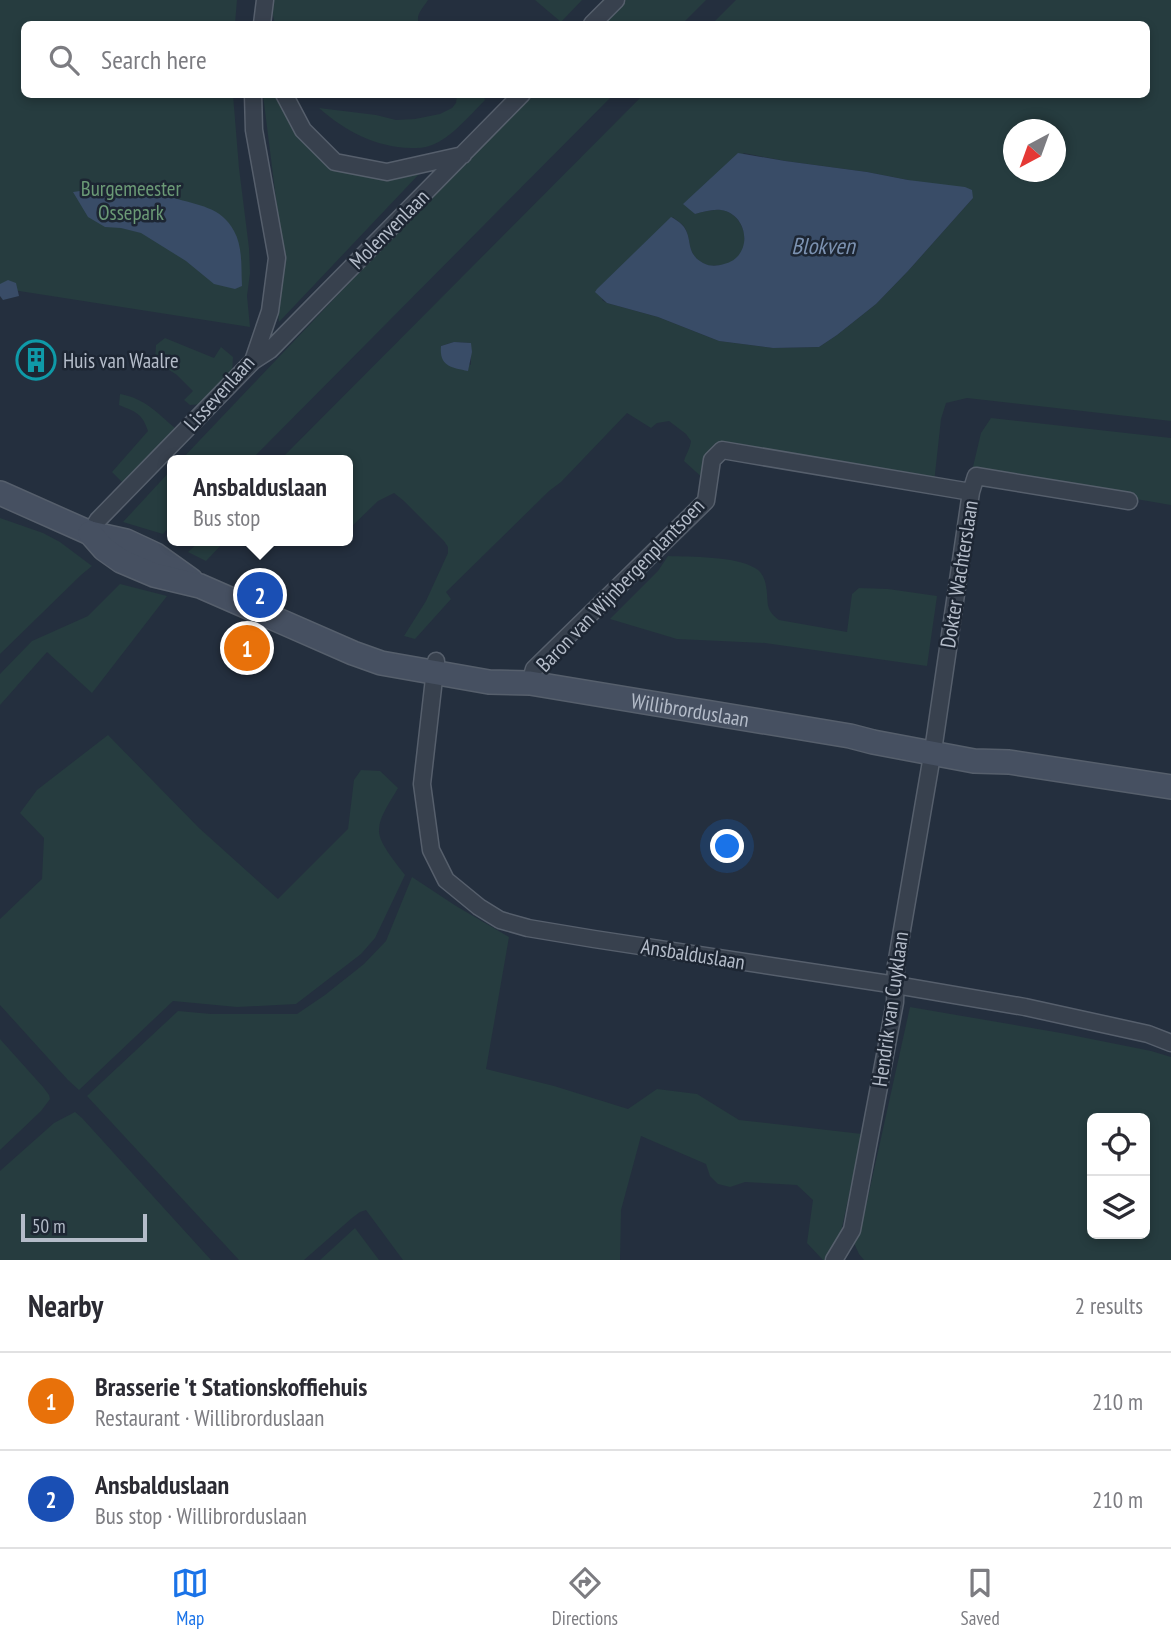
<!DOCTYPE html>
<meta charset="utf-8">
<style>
:root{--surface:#fff;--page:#f7f7f7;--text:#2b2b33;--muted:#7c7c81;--line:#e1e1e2;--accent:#1a73e8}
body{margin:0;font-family:"PT Sans Narrow",sans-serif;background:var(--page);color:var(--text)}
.controls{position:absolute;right:21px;bottom:21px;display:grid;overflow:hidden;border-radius:10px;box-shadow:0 4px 10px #0003}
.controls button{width:63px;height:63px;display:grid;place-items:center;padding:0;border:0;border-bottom:2px solid var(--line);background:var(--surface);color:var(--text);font:35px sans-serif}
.compass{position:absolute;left:1003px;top:119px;width:63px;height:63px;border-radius:50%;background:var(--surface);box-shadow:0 4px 10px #0003;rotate:221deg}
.scale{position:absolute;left:21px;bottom:18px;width:126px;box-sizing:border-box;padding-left:7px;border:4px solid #b4bcc9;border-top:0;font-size:19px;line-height:24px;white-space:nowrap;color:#b4bcc9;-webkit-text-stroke:5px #1d2633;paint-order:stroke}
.you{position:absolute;left:728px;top:847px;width:24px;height:24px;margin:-18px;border:5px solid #fff;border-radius:50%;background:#1a73e8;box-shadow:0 0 0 10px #1a73e833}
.badge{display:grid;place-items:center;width:46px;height:46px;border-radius:50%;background:var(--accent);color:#fff;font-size:23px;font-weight:700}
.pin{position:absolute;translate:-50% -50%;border:4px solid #fff;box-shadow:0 2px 7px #0006}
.popup{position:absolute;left:167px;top:455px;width:186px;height:91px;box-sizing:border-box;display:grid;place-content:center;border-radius:10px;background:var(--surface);filter:drop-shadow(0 2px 5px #0005);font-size:23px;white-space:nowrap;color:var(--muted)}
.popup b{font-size:26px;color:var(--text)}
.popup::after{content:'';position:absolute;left:50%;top:100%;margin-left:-14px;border:14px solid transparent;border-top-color:var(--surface)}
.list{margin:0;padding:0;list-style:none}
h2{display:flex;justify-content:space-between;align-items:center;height:91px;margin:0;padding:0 28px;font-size:30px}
h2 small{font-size:23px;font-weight:400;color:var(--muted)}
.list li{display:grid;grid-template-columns:46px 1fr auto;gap:21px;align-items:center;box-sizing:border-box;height:98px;padding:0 28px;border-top:2px solid var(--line)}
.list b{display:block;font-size:26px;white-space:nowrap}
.list p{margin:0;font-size:23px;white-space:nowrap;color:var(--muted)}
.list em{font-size:23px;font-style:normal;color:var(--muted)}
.icon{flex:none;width:38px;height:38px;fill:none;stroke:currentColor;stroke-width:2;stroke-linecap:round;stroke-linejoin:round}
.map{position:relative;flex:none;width:1171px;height:1260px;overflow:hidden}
.search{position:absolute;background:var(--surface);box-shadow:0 4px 10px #0003;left:21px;right:21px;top:21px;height:77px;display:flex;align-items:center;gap:18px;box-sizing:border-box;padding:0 24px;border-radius:10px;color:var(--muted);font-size:26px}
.sheet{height:287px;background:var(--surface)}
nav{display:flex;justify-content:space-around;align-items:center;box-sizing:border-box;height:98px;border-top:2px solid var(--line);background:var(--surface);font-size:19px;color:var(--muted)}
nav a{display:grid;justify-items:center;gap:4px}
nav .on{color:var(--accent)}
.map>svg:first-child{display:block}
.green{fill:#263c3f;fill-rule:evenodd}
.water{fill:#394c67}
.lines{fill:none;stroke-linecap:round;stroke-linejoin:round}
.street-casing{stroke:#565f6c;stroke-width:19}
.secondary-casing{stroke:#565f6c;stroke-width:26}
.street{stroke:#38414e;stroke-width:16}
.secondary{stroke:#465061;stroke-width:23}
.labels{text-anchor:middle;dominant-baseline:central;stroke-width:5;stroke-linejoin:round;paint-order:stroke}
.park-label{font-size:21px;fill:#6b9a76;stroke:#1d2633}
.street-label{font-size:21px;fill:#b4bcc9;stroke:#1d2633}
.poi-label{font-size:21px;fill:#b4bcc9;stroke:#1d2633;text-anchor:start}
.water-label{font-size:23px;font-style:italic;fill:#7c92b1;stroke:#1d2633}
</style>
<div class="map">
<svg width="1171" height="1260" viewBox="0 0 1171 1260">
<rect width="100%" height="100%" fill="#242f3e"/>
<path class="green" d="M 0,0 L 237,0 L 235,24 L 24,24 L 24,94 L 233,95 L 239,168 L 249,248 L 250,273 L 247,296 L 250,327 L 0,288 Z
M 269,0 L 428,0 C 423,8 415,15 419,24 L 390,24 L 388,23 L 275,24 Z
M 535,0 L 582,0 L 561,22 Z
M 626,0 L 706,0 L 682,24 L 601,24 Z
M 736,0 L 1171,0 L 1171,421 L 967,398 L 946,403 L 941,419 L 934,483 L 733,449 L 705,480 L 684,461 C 686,454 690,449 691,441 L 686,434 L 669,421 L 657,423 L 651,428 L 627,413 L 561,482 L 549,491 L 446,592 L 451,599 L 415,639 L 404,636 L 426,601 L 448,553 L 448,547 L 444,541 L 404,501 L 394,493 L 378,501 L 348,530 L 348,460 L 280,460 L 643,95 L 1146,94 L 1146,24 L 712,24 ZM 1014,130 L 1056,130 L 1056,172 L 1014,172 ZM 744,153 L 785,161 L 867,172 L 908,180 L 973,198 L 908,271 L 876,304 L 837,335 L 819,347 L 773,348 L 719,341 L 658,317 L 607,303 L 602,300 L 673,217 C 676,220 683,224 685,228 C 692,241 686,252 701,262 C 708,267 715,266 722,265 C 726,264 730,264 733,262 C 754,249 745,214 722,210 C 712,209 703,212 694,214 ZM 454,342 L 471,343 L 471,365 L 441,349 L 441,346 Z
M 263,95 L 277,95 C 286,114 296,135 312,151 C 341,180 383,180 421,172 L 279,322 L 277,306 L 284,276 L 281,239 Z
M 457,95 L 483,95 L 485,100 C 470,115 451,138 432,145 C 425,148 418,148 411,148 C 375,147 345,131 319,108 L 376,115 L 396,120 L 415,119 L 440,114 L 452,108 L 456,103 Z
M 532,95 L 613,95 L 251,460 L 181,460 L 446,181 Z
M 165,338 L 214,358 L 221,347 L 233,357 L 232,375 L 204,404 L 190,405 L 184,400 L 193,391 L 177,375 L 155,361 L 156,345 Z
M 120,394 C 146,399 156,412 175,428 L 174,431 L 124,484 L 112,472 L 148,431 C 142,413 136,412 119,405 Z
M 991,418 L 1171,438 L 1171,505 L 972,471 L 981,433 Z
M 172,469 L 172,524 L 163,534 L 123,522 Z
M 0,518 L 43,533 L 60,542 L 92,566 L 81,575 L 0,654 Z
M 200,541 L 225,541 L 206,561 L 188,552 Z
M 668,556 C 692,557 735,556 755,568 C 762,572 765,579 766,586 C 769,602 764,609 779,620 L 847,632 L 852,594 L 859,588 L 888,589 L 937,596 L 927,666 L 765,643 L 677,639 L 610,619 L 658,571 Z
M 120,584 L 167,596 L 92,693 L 47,652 L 0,705 L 0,674 L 32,641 L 88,616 Z
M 108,735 L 199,828 L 278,899 L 348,829 L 354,780 L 361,770 L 380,771 L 398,788 C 391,801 379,816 379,830 C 378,843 398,865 405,875 L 375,938 L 361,954 L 296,1004 L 237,1007 L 173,1001 L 79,1090 L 68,1080 L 0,1005 L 0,919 L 42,879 L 44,838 L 20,813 L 37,790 Z
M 412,877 L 456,906 L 509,937 L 486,1069 L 554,1086 L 628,1109 L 657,1089 L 697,1094 L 739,1120 L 862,1134 L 840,1237 L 826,1260 L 823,1260 L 807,1243 L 813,1200 L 797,1185 L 745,1182 L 730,1187 L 718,1184 L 710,1176 L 706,1164 L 641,1136 L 621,1210 L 620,1260 L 403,1260 L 366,1210 L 360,1212 L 352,1218 L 304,1260 L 239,1260 L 87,1096 L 178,1011 L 211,1014 L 297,1014 L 325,995 L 364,964 L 386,941 Z
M 910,1007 L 1061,1033 L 1151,1051 L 1171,1057 L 1171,1260 L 864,1260 L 859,1254 L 854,1243 L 860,1233 ZM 1092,1118 L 1145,1118 L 1145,1234 L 1092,1234 Z
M 0,1039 L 43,1087 L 49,1095 L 50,1099 L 41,1111 L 0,1150 Z
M 75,1112 L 82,1118 L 211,1260 L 0,1260 L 0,1171 L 54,1123 Z
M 355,1228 L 379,1260 L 320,1260 Z"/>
<path class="water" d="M 738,153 L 785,161 L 867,172 L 908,180 L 965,187 L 972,190 L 973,198 L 908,271 L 876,304 L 837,335 L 819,347 L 773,348 L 719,341 L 658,317 L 607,303 L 595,292 L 597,289 L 671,217 C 675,219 681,223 684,227 C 693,240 685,253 703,263 C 711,267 717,266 724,264 C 754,257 749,214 721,210 C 712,209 703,212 695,214 L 683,204 Z
M 120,185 C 139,188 156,192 174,198 C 197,205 222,207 234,231 C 243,247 241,268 242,286 L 235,289 L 214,284 L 186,261 L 141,233 L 121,228 L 105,227 L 88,217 L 73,192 Z
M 8,280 L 16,283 L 19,296 L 3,300 L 0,296 L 0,284 Z
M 454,342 L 471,343 L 472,352 L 468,371 C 451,368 439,366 441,346 Z"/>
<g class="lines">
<g class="street-casing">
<path id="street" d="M 262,24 L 265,0
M 592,24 L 616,0
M 284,94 L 303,130 L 335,162 L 387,172 L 463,155
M 253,361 L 270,350 L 522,94
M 90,533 L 98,520 L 253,361 L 270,311 L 277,258 L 254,130 L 253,94
M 436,661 L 422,784 L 431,850 L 446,880 L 479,907 L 500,920 L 528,928 L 594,939 L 896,985 L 1025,1007 L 1148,1034 L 1171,1043
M 530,683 L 534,669 L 706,501 L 712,460 L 722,450 L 971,492
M 834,1260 L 852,1230 L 895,1002 L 896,965 L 934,744 L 971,492 L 976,476 L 1129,501"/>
</g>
<g class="secondary-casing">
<g id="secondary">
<path d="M 0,493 L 90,533 L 126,541 L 156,555 L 191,580"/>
<path id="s1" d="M 90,533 L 104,549 L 121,561 L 154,575 L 200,586 L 353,653 L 381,663 L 489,682 L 530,683 L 850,736 L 873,742 L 974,761 L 1009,762 L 1171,787"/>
</g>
</g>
<use href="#street" class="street"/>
<use href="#secondary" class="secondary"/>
</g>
<defs>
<g id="building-ring" transform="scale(2.0125)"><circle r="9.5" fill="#1d2633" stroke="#0f9aa8" stroke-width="1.5"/><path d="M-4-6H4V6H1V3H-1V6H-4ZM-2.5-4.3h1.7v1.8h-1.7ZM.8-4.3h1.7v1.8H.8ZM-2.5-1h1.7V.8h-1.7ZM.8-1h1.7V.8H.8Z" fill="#0f9aa8"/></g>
</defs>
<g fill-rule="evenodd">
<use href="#building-ring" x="36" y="360"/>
</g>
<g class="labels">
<g class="park-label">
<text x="131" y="188">Burgemeester<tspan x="131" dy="24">Ossepark</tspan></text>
</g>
<g class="street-label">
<text transform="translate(389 229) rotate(-45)">Molenvenlaan</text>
<text transform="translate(219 393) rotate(-48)">Lissevenlaan</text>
<text transform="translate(959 574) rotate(-81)">Dokter Wachterslaan</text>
<text transform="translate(620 585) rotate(-46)">Baron van Wijnbergenplantsoen</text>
<text stroke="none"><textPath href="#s1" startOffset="635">Willibrorduslaan</textPath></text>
<text transform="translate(693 954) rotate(9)">Ansbalduslaan</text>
<text transform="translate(890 1009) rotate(-82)">Hendrik van Cuyklaan</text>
</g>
<g class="poi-label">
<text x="63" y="360">Huis van Waalre</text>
</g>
<g class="water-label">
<text x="823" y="245">Blokven</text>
</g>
</g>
</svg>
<div class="controls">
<button><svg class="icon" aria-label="locate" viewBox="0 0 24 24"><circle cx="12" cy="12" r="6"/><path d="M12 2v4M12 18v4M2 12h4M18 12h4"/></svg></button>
<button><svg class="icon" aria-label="layers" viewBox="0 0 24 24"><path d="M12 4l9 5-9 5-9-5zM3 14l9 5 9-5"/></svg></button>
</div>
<svg class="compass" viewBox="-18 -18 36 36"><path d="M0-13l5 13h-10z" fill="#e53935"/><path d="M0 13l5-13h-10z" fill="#7c7c81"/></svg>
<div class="scale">50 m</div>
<div class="you"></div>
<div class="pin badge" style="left:247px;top:648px;background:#e8710a">1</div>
<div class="pin badge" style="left:260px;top:595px;background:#1a4fb4">2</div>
<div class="popup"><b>Ansbalduslaan</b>Bus stop</div>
<div class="search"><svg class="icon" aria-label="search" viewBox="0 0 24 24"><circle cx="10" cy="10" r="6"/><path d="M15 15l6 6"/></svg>Search here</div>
</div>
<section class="sheet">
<h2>Nearby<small>2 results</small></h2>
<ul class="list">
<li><span class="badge" style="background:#e8710a">1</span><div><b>Brasserie 't Stationskoffiehuis</b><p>Restaurant · Willibrorduslaan</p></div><em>210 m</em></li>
<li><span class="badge" style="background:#1a4fb4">2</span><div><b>Ansbalduslaan</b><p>Bus stop · Willibrorduslaan</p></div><em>210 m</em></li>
</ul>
</section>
<nav>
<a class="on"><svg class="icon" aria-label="map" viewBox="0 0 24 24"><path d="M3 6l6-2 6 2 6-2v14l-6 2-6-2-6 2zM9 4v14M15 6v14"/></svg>Map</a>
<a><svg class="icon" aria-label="directions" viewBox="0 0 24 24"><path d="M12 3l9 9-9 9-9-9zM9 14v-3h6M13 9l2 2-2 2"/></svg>Directions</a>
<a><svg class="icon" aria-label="saved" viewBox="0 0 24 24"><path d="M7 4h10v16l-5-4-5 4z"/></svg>Saved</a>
</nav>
